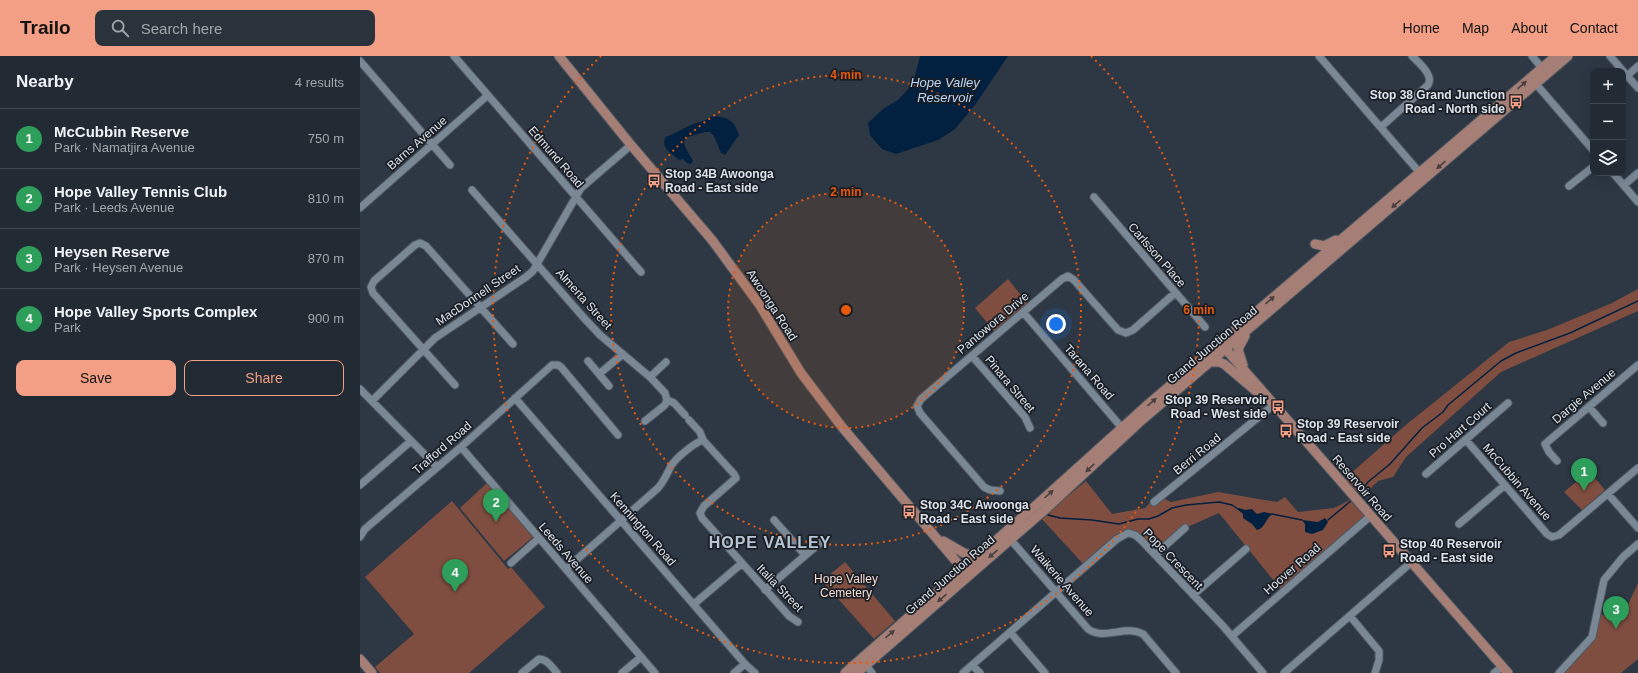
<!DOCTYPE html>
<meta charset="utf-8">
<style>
:root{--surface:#222a33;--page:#2a323b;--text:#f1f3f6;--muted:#a2a7ac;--line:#3f464e;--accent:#f39f85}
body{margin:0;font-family:Arial,sans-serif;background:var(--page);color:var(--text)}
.controls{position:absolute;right:12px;top:12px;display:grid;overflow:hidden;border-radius:8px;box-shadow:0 4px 16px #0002}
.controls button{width:36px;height:36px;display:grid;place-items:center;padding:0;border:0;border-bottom:1px solid var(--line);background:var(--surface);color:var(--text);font:20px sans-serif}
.you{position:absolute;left:696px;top:268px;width:14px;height:14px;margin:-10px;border:3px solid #fff;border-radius:50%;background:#1a73e8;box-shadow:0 0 0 6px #1a73e833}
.badge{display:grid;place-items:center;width:26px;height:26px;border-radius:50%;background:var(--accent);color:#fff;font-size:13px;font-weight:700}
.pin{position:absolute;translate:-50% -33px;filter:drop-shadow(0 1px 2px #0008)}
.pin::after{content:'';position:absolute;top:21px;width:14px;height:12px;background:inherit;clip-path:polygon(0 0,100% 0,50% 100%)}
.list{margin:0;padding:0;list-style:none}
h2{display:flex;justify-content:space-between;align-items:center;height:52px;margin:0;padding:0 16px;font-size:17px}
h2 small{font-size:13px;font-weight:400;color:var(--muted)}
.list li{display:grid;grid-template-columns:26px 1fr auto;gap:12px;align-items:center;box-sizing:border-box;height:60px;padding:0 16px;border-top:1px solid var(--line)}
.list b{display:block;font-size:15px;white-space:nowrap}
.list p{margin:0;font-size:13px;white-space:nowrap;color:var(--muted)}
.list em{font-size:13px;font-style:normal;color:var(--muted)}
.actions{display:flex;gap:8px;padding:12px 16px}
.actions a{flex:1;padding:9px 0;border:1px solid var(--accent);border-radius:8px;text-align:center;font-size:14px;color:var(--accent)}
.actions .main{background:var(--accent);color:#111}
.icon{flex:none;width:22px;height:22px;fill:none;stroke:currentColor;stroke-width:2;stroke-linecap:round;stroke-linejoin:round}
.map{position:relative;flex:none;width:1278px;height:617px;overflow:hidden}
header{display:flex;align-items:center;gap:24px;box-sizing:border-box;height:56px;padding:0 20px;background:var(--accent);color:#111}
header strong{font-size:19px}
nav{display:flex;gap:22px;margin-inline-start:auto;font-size:14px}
.search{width:280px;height:36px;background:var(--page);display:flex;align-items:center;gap:10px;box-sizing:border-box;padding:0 14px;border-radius:8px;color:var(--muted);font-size:15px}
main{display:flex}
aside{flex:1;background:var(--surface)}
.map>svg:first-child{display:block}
.green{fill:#7f4e40}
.water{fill:#02203f}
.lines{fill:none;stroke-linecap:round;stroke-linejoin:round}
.stream{stroke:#02203f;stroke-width:1.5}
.minor-casing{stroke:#4c5660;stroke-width:9}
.major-casing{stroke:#4c5660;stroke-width:11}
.minor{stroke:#7a8795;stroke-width:7}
.major{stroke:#a57e76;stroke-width:9}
.oneway{fill:#4b4041}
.ring{fill:none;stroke:#e8590c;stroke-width:2;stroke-dasharray:2 4}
.labels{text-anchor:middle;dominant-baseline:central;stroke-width:3.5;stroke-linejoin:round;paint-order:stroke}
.poi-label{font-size:12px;font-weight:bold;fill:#dbe2ea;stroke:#1a1e24;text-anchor:start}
.street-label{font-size:12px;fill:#dbe2ea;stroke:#1a1e24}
.park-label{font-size:12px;fill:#f4dbd4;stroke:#1a1e24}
.water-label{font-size:13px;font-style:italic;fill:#b8d6f9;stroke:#1a1e24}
.district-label{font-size:16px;font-weight:bold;letter-spacing:1px;fill:#b8c5d4;stroke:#1a1e24}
.centre{fill:#e8590c;stroke:#1a1e24;stroke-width:2}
.ring-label{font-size:12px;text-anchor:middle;font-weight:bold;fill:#e8590c;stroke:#1a1e24;stroke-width:3.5;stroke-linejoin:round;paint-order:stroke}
</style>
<header>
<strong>Trailo</strong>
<div class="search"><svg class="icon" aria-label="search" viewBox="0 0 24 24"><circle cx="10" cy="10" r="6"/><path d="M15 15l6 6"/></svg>Search here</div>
<nav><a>Home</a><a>Map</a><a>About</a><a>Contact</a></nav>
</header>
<main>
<aside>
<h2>Nearby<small>4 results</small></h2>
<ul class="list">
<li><span class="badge" style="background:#2e9e5b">1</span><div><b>McCubbin Reserve</b><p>Park · Namatjira Avenue</p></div><em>750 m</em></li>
<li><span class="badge" style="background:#2e9e5b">2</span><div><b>Hope Valley Tennis Club</b><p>Park · Leeds Avenue</p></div><em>810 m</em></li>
<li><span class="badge" style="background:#2e9e5b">3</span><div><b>Heysen Reserve</b><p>Park · Heysen Avenue</p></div><em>870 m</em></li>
<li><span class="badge" style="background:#2e9e5b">4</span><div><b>Hope Valley Sports Complex</b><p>Park</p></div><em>900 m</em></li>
</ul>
<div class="actions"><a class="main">Save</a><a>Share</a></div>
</aside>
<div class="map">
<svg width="1278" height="617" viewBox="0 0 1278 617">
<rect width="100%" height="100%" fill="#2d3844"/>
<path class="green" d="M 648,223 L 668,248 L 635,276 L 615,252 Z
M 1278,233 L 1278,255 L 1141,316 L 1046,401 L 1033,421 L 1018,425 L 998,445 L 981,426 L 1047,368 L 1149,286 L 1187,274 L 1252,247 Z
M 1229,415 L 1245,434 L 1222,454 L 1204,436 Z
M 726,425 L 752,458 L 785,452 L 797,439 L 811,446 L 858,436 L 917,446 L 925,441 L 938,456 L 974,452 L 990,444 L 1007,463 L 923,536 L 859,457 L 825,472 L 795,499 L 768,477 L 726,511 L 681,462 Z
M 127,427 L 173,481 L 144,505 L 100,452 Z
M 92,445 L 148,513 L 151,511 L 185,551 L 109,617 L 20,617 L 15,611 L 54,578 L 5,521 Z
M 485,506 L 535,565 L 514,583 L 462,525 Z
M 1278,527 L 1278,603 L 1261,617 L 1199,617 L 1232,581 L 1237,557 L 1261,564 Z"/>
<path class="water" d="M 560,0 L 648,0 L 615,49 L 595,73 L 578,84 L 536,98 L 522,93 L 510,79 L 508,67 L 523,53 L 538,44 L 553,28 Z
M 352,60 C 367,61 374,63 379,79 L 365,99 L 361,97 L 354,80 L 350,76 L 345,76 L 328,81 L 324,85 L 325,91 L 333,105 L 331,108 L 327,107 L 323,103 L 319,104 L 307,94 L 304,88 L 305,81 C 316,78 324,71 334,68 C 342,65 345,65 352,60 Z
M 879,452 L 885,454 L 892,453 L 897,458 L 904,456 L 913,458 C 905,462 906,472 897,474 L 892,468 L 883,462 L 883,458 L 877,453 Z
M 965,462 L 968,466 L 963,474 L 952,478 L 945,476 L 945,468 L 942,464 L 958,466 Z"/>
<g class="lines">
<path class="stream" d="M 998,439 L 1008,426 L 1030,408 L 1062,372 L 1083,356 L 1088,349 L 1141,305 L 1156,297 L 1210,277 L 1278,245
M 912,458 L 942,464
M 688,459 L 700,462 L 732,464 L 759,468 L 778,463 L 789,463 L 798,460 L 812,452 L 826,449 L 859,446 L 872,449 L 878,453
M 968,464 L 992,444"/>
<g class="minor-casing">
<path id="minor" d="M 94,0 L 281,216
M 959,0 L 1060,117
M 1172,0 L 1182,12
M 1250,0 L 1263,15
M 0,5 L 90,109
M 1263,15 L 1278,32
M 1267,20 L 1278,10
M 1176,28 L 1233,94
M 1021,71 L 1068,29 C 1074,19 1059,7 1052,0
M 1253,117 L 1278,146
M 1264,129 L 1278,117
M 1209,130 L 1233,111
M 112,134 L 224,262 L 240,279 L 290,321 L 305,337 L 307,344 L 314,347 L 325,359
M 734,141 L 845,271
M 0,152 L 128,39
M 663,256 L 762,372
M 612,300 L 665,361 L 670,372
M 228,305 L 249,330
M 239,318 L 263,298
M 290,321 L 306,306
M 95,329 L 13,237 L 11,231 L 14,225 L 55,189 L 60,187 L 66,190 L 153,288
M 0,333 L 77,411
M 155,342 L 385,608 L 395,617
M 12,345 L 75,282 L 166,221 L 173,215 L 221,132 L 271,89
M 1229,351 L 1243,367
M 329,364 L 340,376 L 343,384 L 374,418 L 376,422 L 344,450 L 340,457 L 342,462 L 429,560 L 438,566
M 285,365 L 305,349 L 307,344
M 1106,384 L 1187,478 L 1192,481 L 1199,479 L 1278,412
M 101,391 L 295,617
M 1197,405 L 1189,396 L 1185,388 L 1278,309
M 1066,418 L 1148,347
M 0,429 L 51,385
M 640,435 L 630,434 L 624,431 L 560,357 L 557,350 L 561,343 L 702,223 L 708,220 L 714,224 L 758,274 L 766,277 L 773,274 L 815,237
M 1248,438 L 1278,472
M 794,446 L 911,351
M 414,464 L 445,499
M 1099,468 L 1145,429
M 0,481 L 5,473 L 101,391 L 192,309 L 198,309 L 201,311 L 258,379
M 650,483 L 728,573 C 745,585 765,568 783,578 L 816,617
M 795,499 L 825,472
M 151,507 L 179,482
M 206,513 L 298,432 C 304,425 307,418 311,410 C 316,402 334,387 343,384
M 405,534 L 462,485
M 833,539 L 886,493
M 334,548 L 381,508
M 990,560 L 1019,595 L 1019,604 L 1015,617
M 650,576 L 685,617
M 872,580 L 1007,463
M 506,609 L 512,617
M 612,609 L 620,617
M 162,617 L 179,603 C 187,603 192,611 197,617
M 262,617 L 281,601
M 374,617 L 385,608
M 603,617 L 757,483 L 768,477 L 775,479 L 781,484 L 863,570 L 903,617
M 924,617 L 1047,510
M 1134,617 L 1138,614
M 1199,617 L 1232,581 L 1244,524 L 1263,501 L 1278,488"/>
</g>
<g class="major-casing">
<path id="major" d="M 199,0 L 271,89 L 352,184 L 399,248 L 441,317 L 482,371 L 606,517
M 955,188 L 964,190 L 976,184
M 862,290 L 870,298 L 1148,617
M 850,306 L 859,306 L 864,308 L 896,335
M 883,309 L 878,293 L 885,280
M 583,485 L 604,497 L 617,501
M 0,603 L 12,617
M 485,617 L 682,444 L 785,351 L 1196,0
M 497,617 L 688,451 L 782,364 L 1208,0"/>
</g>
<use href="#minor" class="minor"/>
<use href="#major" class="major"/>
</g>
<defs><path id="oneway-solid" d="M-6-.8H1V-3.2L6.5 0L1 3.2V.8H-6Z"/></defs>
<g class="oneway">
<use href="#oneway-solid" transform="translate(1162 29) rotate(-41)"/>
<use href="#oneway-solid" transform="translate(1081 109) rotate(139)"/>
<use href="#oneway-solid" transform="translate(1036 148) rotate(139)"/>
<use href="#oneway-solid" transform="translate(910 244) rotate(-41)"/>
<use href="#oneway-solid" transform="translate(792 346) rotate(-41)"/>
<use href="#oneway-solid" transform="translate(730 412) rotate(137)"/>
<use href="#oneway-solid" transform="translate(689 438) rotate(-42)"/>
<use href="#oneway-solid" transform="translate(633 498) rotate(139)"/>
<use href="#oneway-solid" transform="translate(582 542) rotate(139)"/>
<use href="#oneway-solid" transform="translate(530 578) rotate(-41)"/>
</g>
<circle cx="486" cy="254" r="118" fill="#e8590c" fill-opacity=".12"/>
<g class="ring">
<circle cx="486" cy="254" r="118"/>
<circle cx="486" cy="254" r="235"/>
<path d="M731 0A353 353 0 1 1 241 0"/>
</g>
<defs>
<g id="bus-bare" transform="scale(1.08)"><path d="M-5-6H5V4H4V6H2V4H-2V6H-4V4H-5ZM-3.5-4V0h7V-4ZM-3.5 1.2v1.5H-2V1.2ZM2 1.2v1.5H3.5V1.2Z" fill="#f39f85" stroke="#1a1e24" stroke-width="2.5" paint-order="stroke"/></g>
</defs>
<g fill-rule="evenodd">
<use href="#bus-bare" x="1156" y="46"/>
<use href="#bus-bare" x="294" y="125"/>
<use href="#bus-bare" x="918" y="351"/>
<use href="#bus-bare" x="926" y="375"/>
<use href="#bus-bare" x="549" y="456"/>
<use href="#bus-bare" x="1029" y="495"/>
</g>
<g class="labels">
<g class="poi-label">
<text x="1145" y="39" text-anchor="end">Stop 38 Grand Junction<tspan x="1145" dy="14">Road - North side</tspan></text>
<text x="305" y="118">Stop 34B Awoonga<tspan x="305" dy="14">Road - East side</tspan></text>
<text x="907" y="344" text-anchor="end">Stop 39 Reservoir<tspan x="907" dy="14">Road - West side</tspan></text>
<text x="937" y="368">Stop 39 Reservoir<tspan x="937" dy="14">Road - East side</tspan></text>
<text x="560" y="449">Stop 34C Awoonga<tspan x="560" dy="14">Road - East side</tspan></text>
<text x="1040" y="488">Stop 40 Reservoir<tspan x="1040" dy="14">Road - East side</tspan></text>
</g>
<g class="street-label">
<text transform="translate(57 87) rotate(-41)">Barns Avenue</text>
<text transform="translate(196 101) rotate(49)">Edmund Road</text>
<text transform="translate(797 199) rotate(49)">Carlsson Place</text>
<text transform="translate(118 239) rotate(-34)">MacDonnell Street</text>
<text transform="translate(224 243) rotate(48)">Almerta Street</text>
<text transform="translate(412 249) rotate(57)">Awoonga Road</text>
<text transform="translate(633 267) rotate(-40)">Pantowora Drive</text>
<text transform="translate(852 289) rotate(-40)">Grand Junction Road</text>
<text transform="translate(729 316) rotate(49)">Tarana Road</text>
<text transform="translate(650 328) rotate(50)">Pinara Street</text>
<text transform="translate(1224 340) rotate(-40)">Dargie Avenue</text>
<text transform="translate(1100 374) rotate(-41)">Pro Hart Court</text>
<text transform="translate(82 392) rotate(-41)">Trafford Road</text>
<text transform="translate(837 398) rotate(-39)">Berri Road</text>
<text transform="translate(1157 426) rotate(49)">McCubbin Avenue</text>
<text transform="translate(1002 432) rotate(49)">Reservoir Road</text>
<text transform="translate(283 473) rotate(49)">Kennington Road</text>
<text transform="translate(206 497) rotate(49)">Leeds Avenue</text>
<text transform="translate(813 503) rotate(46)">Pope Crescent</text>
<text transform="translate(932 513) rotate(-41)">Hoover Road</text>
<text transform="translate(590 519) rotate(-41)">Grand Junction Road</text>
<text transform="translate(702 525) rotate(49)">Waikerie Avenue</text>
<text transform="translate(420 532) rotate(46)">Italia Street</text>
</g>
<g class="park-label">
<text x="486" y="523">Hope Valley<tspan x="486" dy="14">Cemetery</tspan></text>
</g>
<g class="water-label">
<text x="585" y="26">Hope Valley<tspan x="585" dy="15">Reservoir</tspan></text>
</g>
<g class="district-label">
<text x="410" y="486">HOPE VALLEY</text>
</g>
</g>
<circle cx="486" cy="254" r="6" class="centre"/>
<g class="ring-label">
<text x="486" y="23">4 min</text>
<text x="486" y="140">2 min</text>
<text x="839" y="258">6 min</text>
</g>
</svg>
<div class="controls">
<button>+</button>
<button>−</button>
<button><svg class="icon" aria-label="layers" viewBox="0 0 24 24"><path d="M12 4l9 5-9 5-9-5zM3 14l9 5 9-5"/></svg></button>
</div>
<div class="you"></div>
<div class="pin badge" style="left:1224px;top:435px;background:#2e9e5b">1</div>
<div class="pin badge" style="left:136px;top:466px;background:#2e9e5b">2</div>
<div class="pin badge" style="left:1256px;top:573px;background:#2e9e5b">3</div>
<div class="pin badge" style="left:95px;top:536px;background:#2e9e5b">4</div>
</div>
</main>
